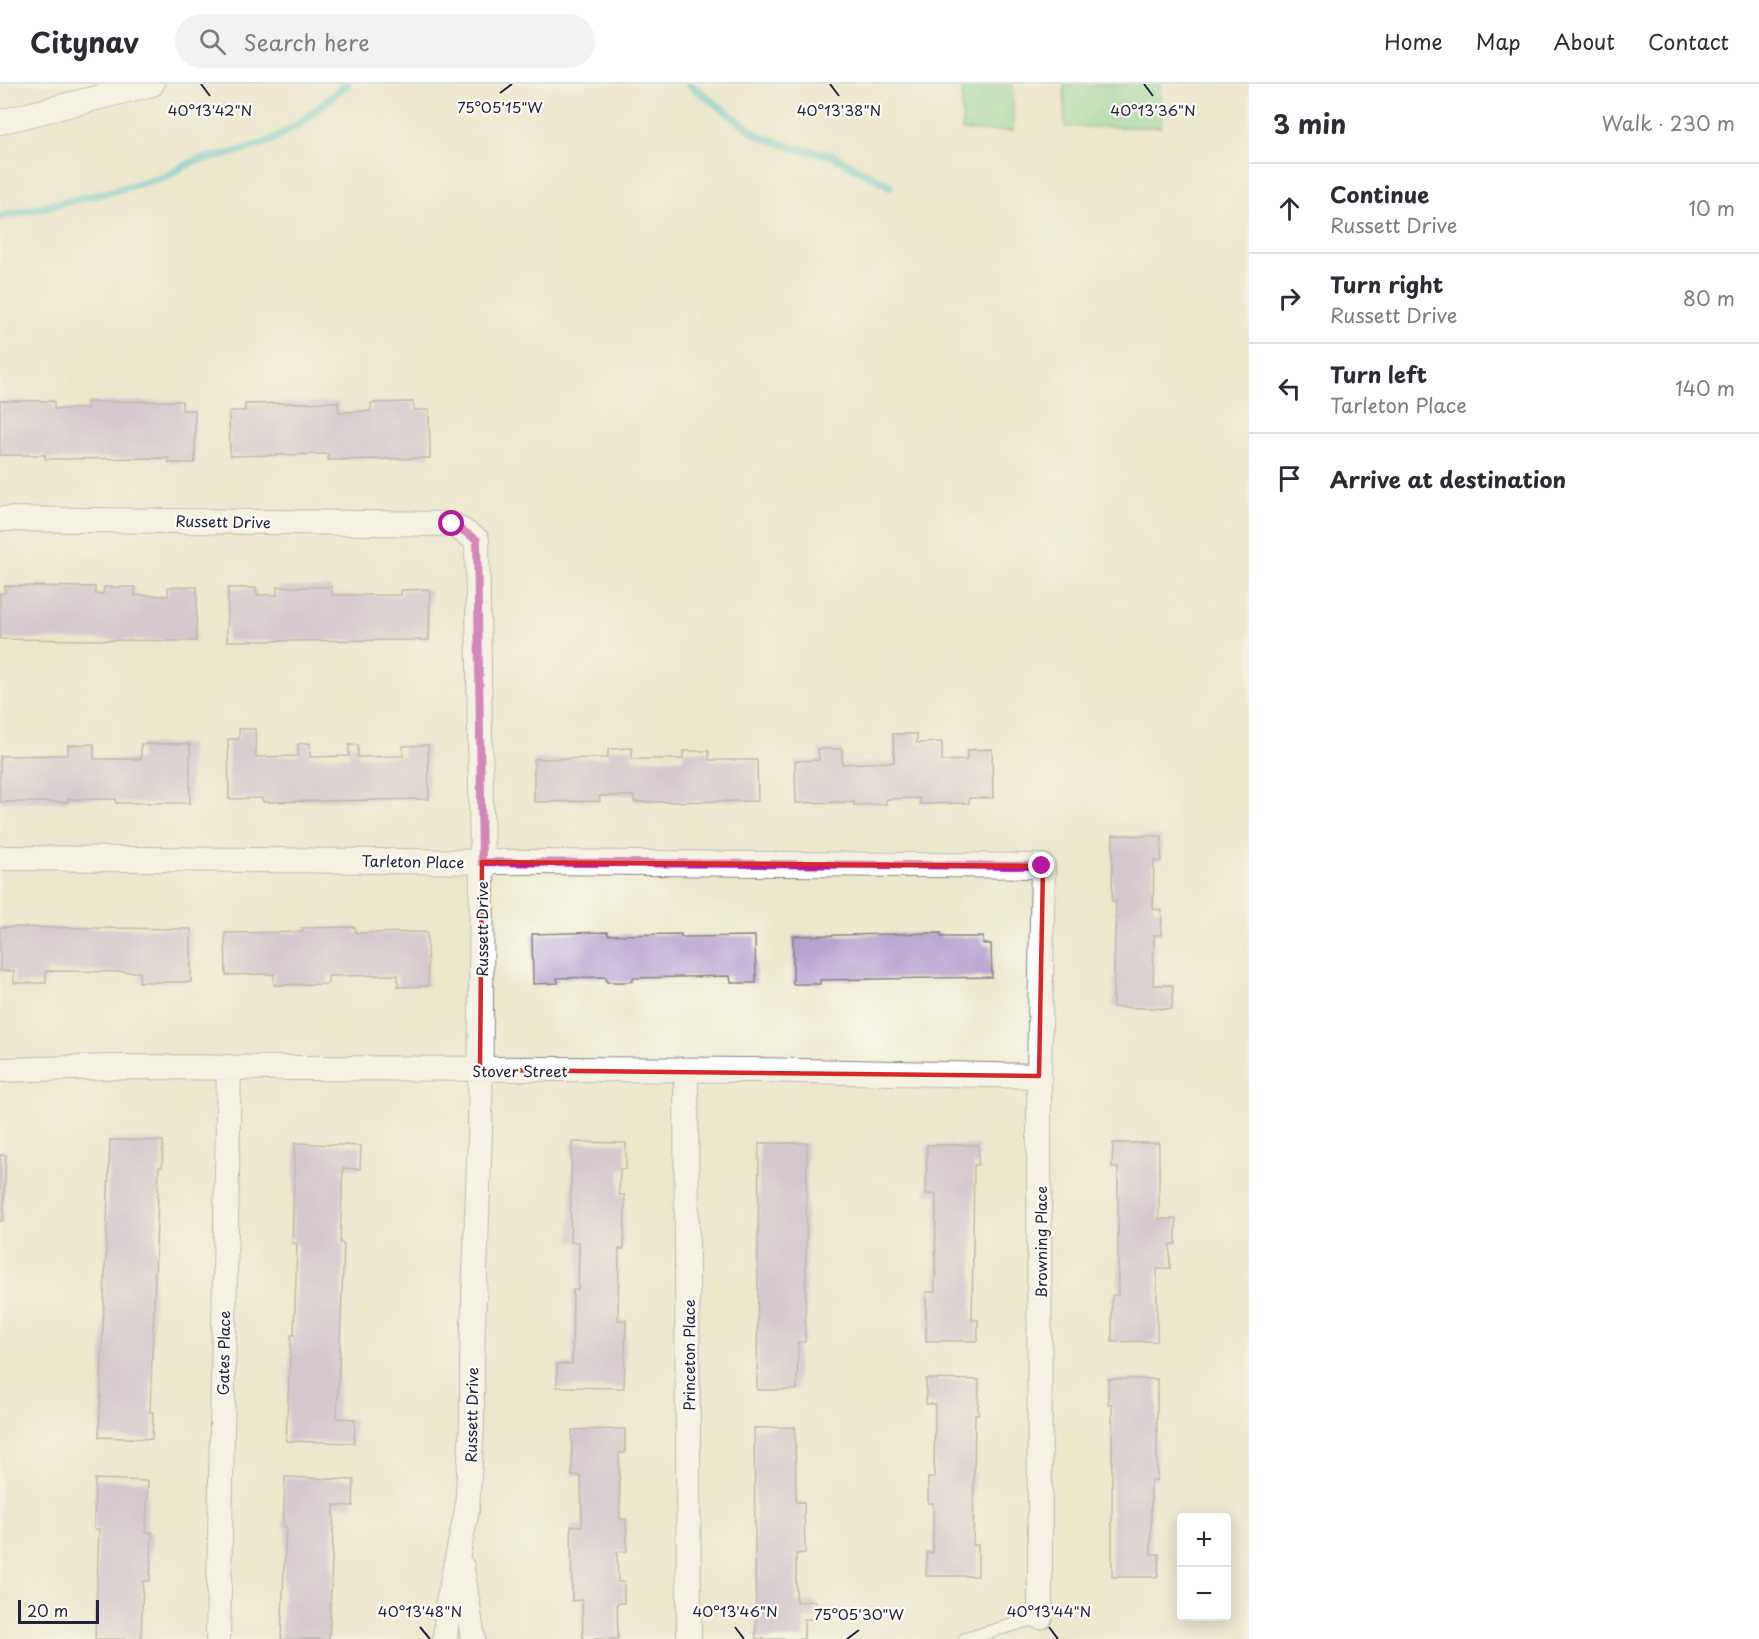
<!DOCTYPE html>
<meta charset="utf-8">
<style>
:root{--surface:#fff;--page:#f2f2f3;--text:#2b2b33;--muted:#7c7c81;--line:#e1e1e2}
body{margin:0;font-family:"Playpen Sans",sans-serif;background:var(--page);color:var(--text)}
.controls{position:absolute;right:18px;bottom:18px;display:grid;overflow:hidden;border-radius:6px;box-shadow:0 3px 15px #0003}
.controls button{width:54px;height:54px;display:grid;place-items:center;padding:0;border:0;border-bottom:2px solid var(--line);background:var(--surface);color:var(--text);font:30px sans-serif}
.scale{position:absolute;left:18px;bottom:15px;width:81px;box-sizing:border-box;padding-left:6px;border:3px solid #22223b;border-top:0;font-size:16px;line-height:21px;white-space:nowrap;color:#22223b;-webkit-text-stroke:4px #fdfcf7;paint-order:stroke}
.stop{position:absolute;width:18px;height:18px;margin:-14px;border:4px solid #b5179e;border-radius:50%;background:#fff}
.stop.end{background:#b5179e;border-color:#fff;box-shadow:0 2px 6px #0008}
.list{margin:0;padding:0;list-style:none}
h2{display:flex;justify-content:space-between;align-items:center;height:78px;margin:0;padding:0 24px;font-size:26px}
h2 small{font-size:20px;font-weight:400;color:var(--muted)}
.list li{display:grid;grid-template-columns:39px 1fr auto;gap:18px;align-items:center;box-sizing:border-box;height:90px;padding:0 24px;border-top:2px solid var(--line)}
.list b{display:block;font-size:22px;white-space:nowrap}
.list p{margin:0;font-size:20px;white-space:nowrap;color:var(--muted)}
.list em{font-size:20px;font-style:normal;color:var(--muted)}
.icon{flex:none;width:33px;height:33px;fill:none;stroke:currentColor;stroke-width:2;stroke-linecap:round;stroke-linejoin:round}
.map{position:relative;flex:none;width:1249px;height:1555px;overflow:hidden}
header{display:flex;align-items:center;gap:36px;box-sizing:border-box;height:84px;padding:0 30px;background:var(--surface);border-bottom:2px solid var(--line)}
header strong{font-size:28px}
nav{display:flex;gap:33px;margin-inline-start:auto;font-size:21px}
.search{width:420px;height:54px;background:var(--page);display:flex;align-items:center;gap:15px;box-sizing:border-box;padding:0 21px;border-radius:33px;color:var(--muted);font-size:22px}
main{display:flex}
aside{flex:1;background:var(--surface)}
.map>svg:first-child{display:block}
.green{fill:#80d395;stroke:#517a68;stroke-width:1.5}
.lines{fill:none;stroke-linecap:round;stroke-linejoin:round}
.stream{stroke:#54c1cc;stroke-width:8}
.building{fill:#b7a3d0}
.service-casing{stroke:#878584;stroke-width:14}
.minor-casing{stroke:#878584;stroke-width:26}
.service{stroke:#fff;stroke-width:12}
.minor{stroke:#fff;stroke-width:24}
.route{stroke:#b5179e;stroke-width:8}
.marked{fill:none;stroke:#d62828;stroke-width:4.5;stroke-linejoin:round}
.ticks{fill:none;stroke:#22223b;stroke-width:2}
.labels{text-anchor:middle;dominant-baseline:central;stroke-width:4.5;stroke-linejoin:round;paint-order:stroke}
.street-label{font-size:15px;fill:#22223b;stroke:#fdfcf7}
.ticks-label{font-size:15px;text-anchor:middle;fill:#22223b;stroke:#fdfcf7;stroke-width:4.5;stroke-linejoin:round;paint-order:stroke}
</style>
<header>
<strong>Citynav</strong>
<div class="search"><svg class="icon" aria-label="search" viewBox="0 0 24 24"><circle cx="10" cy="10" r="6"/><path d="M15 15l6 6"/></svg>Search here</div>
<nav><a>Home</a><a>Map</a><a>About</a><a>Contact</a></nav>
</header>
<main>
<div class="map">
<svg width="1249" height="1555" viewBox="0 0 1249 1555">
<rect width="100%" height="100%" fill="#fdfcf7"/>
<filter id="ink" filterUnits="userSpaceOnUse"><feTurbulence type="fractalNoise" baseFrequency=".0167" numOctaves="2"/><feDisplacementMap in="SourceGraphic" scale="12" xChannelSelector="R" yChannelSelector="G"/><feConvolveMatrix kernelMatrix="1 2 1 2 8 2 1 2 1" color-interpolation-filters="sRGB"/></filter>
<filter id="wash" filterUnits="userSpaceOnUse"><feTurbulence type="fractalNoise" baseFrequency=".008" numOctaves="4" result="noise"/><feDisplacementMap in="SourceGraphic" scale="24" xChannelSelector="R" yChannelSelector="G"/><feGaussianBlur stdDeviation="1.35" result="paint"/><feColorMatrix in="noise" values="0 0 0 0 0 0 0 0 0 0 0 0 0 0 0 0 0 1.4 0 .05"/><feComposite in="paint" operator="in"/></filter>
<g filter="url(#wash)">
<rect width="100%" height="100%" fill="#ece8cc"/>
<path class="green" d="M 962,0 L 1013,0 L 1013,47 L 962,47 Z
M 1064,0 L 1160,0 L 1161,43 L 1065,43 Z"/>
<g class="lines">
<path class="stream" d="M 689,0 L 759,52 L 798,65 L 831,71 L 890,102
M 0,133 L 109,108 L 164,93 L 196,76 L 226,71 L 268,58 L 299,40 L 347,0"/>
</g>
<g id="blocks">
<path class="building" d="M 0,317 L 54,317 L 54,325 L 87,325 L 87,318 L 182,317 L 182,326 L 195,326 L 195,379 L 169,379 L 169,374 L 45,375 L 45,371 L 0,371 Z
M 338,318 L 339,328 L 371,327 L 371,319 L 413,318 L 414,326 L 429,326 L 430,374 L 328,376 L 328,370 L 230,372 L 229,327 L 245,327 L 245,320 Z
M 5,502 L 95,503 L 95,510 L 103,510 L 104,503 L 135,503 L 135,511 L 168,512 L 168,503 L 197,503 L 196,557 L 0,555 L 0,509 L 5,509 Z
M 277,503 L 332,503 L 332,511 L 401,511 L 401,506 L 430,505 L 429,556 L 227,557 L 228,504 L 256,504 L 257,511 L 277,511 Z
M 239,645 L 255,645 L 256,673 L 298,672 L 298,660 L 310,659 L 310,673 L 349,672 L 349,661 L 358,661 L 358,673 L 403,672 L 403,662 L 428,661 L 429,715 L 263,718 L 262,714 L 229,715 L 228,655 L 239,655 Z
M 893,650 L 917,650 L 917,659 L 942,658 L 942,677 L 967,676 L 967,666 L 992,665 L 993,714 L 969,714 L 969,719 L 920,720 L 920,714 L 886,715 L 886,720 L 854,721 L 854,718 L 796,719 L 795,677 L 819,676 L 818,665 L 842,665 L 842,680 L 894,678 Z
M 94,660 L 94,675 L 141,675 L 141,660 L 190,660 L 190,719 L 116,719 L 116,715 L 68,715 L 68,718 L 0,718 L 0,672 L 68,671 L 68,661 Z
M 632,664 L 632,675 L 683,675 L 683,667 L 709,667 L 709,676 L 757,676 L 758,717 L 634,718 L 634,712 L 599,712 L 600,717 L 534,718 L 534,675 L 608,674 L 608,665 Z
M 1113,751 L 1162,752 L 1161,777 L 1154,777 L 1153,825 L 1162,826 L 1161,851 L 1154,851 L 1153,901 L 1173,901 L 1172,925 L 1113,923 L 1116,817 L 1112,817 Z
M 0,843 L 191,845 L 191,898 L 139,898 L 140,888 L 46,887 L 46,899 L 14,899 L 14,887 L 0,887 Z
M 355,843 L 356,849 L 427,848 L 428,902 L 398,903 L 398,891 L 328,892 L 328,900 L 274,901 L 274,890 L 226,891 L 225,849 L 303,848 L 302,844 Z
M 608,848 L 608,851 L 681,850 L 681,853 L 755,852 L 756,899 L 731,899 L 730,892 L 633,894 L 633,897 L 628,898 L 607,898 L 606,893 L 557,894 L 558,899 L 533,900 L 532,850 Z
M 941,849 L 941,853 L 983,853 L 983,860 L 991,860 L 992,893 L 820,896 L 820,900 L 793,900 L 793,852 Z
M 110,1056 L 163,1057 L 162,1083 L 159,1083 L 150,1328 L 153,1328 L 152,1355 L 99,1353 Z
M 572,1058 L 626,1059 L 626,1085 L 620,1085 L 619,1111 L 625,1111 L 624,1165 L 619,1165 L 618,1236 L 626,1236 L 624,1304 L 557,1303 L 557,1280 L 572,1280 L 573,1206 L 578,1206 L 579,1158 L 570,1158 Z
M 295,1059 L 361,1062 L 360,1085 L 343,1084 L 340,1159 L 344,1160 L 337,1334 L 355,1335 L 354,1359 L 286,1357 L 291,1251 L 294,1251 L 297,1160 L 292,1159 Z
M 759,1059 L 807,1059 L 805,1258 L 798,1258 L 797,1306 L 757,1306 Z
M 1113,1059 L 1159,1059 L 1159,1135 L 1176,1135 L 1176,1160 L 1170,1160 L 1170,1184 L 1157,1185 L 1157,1257 L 1112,1258 L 1112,1211 L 1118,1211 L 1118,1084 L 1112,1084 Z
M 927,1061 L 979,1061 L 978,1081 L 974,1081 L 972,1236 L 978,1236 L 978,1257 L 926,1257 L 926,1208 L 935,1208 L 936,1110 L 926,1110 Z
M 0,1071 L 6,1071 L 3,1137 L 0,1137 Z
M 926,1295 L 979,1296 L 978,1330 L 975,1330 L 973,1461 L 978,1461 L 978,1492 L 926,1492 L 927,1469 L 933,1469 L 933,1419 L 928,1419 L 928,1394 L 934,1394 L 935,1320 L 926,1320 Z
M 1108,1295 L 1157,1295 L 1157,1396 L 1151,1396 L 1151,1470 L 1159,1470 L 1158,1493 L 1112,1493 L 1112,1320 L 1108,1320 Z
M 795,1343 L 796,1418 L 804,1418 L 805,1469 L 796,1470 L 796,1518 L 815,1517 L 816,1535 L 804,1535 L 804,1555 L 756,1555 L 754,1344 Z
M 625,1345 L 625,1369 L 619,1369 L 620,1435 L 626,1435 L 627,1467 L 617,1468 L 618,1498 L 624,1498 L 624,1519 L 617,1519 L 618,1555 L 583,1555 L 582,1516 L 572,1517 L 571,1442 L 582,1442 L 581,1392 L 572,1392 L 572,1346 Z
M 285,1393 L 354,1396 L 353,1422 L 334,1421 L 329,1555 L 281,1555 L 286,1443 L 283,1443 Z
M 95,1395 L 148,1397 L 146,1448 L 152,1448 L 150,1497 L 143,1497 L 141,1555 L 95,1555 L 99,1445 L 94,1445 Z"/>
</g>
</g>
<g filter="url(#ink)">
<use href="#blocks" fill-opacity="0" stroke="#878584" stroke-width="1.5"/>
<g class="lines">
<g class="service-casing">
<path id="service" d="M 965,1555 L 1040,1533"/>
</g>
<g class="minor-casing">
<path id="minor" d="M 0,38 L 152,0
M 0,435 L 452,440 L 477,456 L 482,778 L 480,1049 L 472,1272 L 472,1341 L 467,1426 L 448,1518 L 445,1555
M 0,774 L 1043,782 L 1039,992 L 1040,1533
M 0,986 L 112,983 L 752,986 L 1039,992
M 686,986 L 689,1555
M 462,1483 L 473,1555
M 218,1555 L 229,983"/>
</g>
<use href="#service" class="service"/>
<use href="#minor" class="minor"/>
</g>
</g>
<g class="lines" filter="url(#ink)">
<path class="route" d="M 452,440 L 477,456 L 482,778 L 1042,782"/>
</g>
<path d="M0 0H1249V1555H0ZM 482,778 L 1043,782 L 1039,992 L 480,986 Z" fill="#ece8cc" fill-opacity=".55" fill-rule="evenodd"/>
<path class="marked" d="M 482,778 L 1043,782 L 1039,992 L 480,986 Z"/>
<path class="ticks" d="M 201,0 L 210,12M 830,0 L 839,12M 1144,0 L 1153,12M 500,9 L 512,0M 420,1543 L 430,1555M 735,1543 L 744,1555M 1049,1543 L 1058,1555M 847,1555 L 859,1546"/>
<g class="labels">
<g class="street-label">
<text transform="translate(223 437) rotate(1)">Russett Drive</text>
<text transform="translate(413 777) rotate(1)">Tarleton Place</text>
<text transform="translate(481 845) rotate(-90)">Russett Drive</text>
<text x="520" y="986">Stover Street</text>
<text transform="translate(1040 1158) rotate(-90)">Browning Place</text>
<text transform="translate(223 1269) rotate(-89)">Gates Place</text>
<text transform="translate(688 1271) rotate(-90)">Princeton Place</text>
<text transform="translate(471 1331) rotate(-89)">Russett Drive</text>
</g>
</g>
<g class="ticks-label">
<text x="500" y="29">75°05'15"W</text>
<text x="210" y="32">40°13'42"N</text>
<text x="839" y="32">40°13'38"N</text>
<text x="1153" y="32">40°13'36"N</text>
<text x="420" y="1533">40°13'48"N</text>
<text x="735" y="1533">40°13'46"N</text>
<text x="1049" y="1533">40°13'44"N</text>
<text x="859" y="1536">75°05'30"W</text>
</g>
</svg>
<div class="controls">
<button>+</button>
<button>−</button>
</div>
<div class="scale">20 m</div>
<div class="stop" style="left:452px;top:440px"></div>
<div class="stop end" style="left:1042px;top:782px"></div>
</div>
<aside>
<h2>3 min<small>Walk · 230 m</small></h2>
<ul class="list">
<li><svg class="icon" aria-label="ahead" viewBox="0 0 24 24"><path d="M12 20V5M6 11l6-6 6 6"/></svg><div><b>Continue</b><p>Russett Drive</p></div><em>10 m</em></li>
<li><svg class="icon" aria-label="right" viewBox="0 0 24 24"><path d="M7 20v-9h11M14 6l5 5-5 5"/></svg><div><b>Turn right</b><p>Russett Drive</p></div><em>80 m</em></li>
<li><svg class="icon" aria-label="left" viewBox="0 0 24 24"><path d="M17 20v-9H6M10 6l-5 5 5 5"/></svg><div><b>Turn left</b><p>Tarleton Place</p></div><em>140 m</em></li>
<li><svg class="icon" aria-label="arrive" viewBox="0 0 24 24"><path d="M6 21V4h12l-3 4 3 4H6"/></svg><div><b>Arrive at destination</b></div></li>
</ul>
</aside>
</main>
